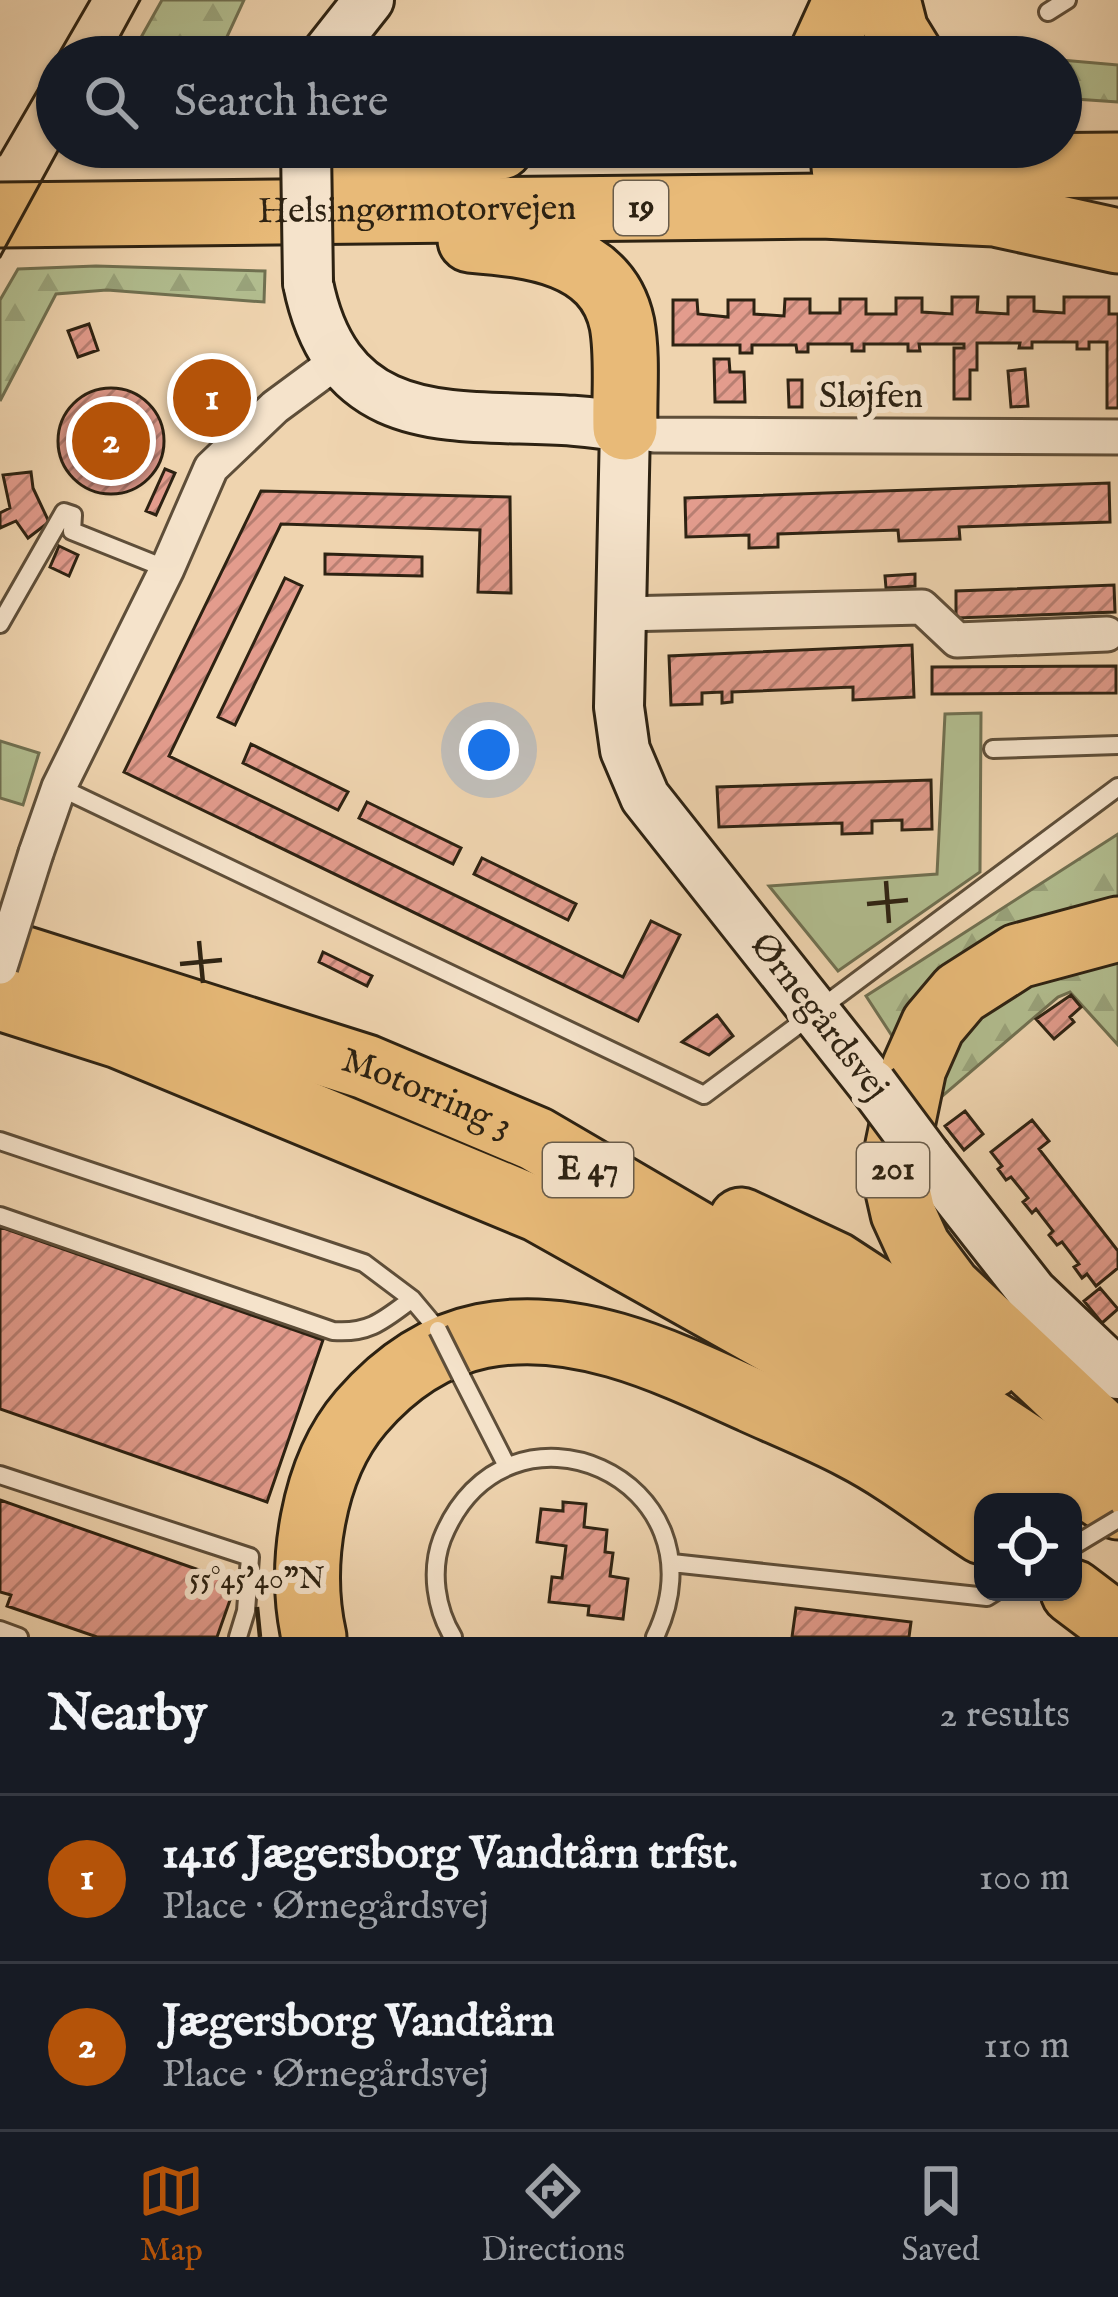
<!DOCTYPE html>
<meta charset="utf-8">
<style>
:root{--surface:#171b24;--page:#20242c;--text:#f1f3f6;--muted:#9ea1a6;--line:#363941;--accent:#b45309}
body{margin:0;font-family:"IM FELL English",serif;background:var(--page);color:var(--text)}
.controls{position:absolute;right:36px;bottom:36px;display:grid;overflow:hidden;border-radius:24px;box-shadow:0 3px 9px #0004}
.controls button{width:108px;height:108px;display:grid;place-items:center;padding:0;border:0;border-bottom:3px solid var(--line);background:var(--surface);color:var(--text);font:60px sans-serif}
.you{position:absolute;left:489px;top:750px;width:42px;height:42px;margin:-30px;border:9px solid #fff;border-radius:50%;background:#1a73e8;box-shadow:0 0 0 18px #1a73e833}
.badge{display:grid;place-items:center;width:78px;height:78px;border-radius:50%;background:var(--accent);color:#fff;font-size:39px;font-weight:700}
.pin{position:absolute;translate:-50% -50%;border:6px solid #fff;box-shadow:0 3px 12px #0006}
.list{margin:0;padding:0;list-style:none}
h2{display:flex;justify-content:space-between;align-items:center;height:156px;margin:0;padding:0 48px;font-size:51px}
h2 small{font-size:39px;font-weight:400;color:var(--muted)}
.list li{display:grid;grid-template-columns:78px 1fr auto;gap:36px;align-items:center;box-sizing:border-box;height:168px;padding:0 48px;border-top:3px solid var(--line)}
.list b{display:block;font-size:45px;white-space:nowrap}
.list p{margin:0;font-size:39px;white-space:nowrap;color:var(--muted)}
.list em{font-size:39px;font-style:normal;color:var(--muted)}
.icon{flex:none;width:66px;height:66px;fill:none;stroke:currentColor;stroke-width:2;stroke-linecap:round;stroke-linejoin:round}
.map{position:relative;flex:none;width:1118px;height:1637px;overflow:hidden}
.search{position:absolute;background:var(--surface);box-shadow:0 3px 9px #0004;left:36px;right:36px;top:36px;height:132px;display:flex;align-items:center;gap:30px;box-sizing:border-box;padding:0 42px;border-radius:66px;color:var(--muted);font-size:45px}
.sheet{height:492px;background:var(--surface)}
nav{display:flex;justify-content:space-around;align-items:center;box-sizing:border-box;height:168px;border-top:3px solid var(--line);background:var(--surface);font-size:33px;color:var(--muted)}
nav a{display:grid;justify-items:center;gap:6px}
nav .on{color:var(--accent)}
.map>svg:first-child{display:block}
.green{fill:#b2be90;stroke:#707051;stroke-width:3}
.forest{fill:url(#forest-firs);stroke:#707051;stroke-width:3}
.building{fill:url(#building-hatch);stroke:#2d2212;stroke-width:3}
.lines{fill:none;stroke-linecap:round;stroke-linejoin:round}
.lane-casing{stroke:#5e4e39;stroke-width:22}
.street-casing{stroke:#5e4e39;stroke-width:39}
.secondary-casing{stroke:#2d2212;stroke-width:54}
.highway-casing{stroke:#2d2212;stroke-width:69}
.lane{stroke:#f5e3cb;stroke-width:16}
.street{stroke:#f5e3cb;stroke-width:33}
.secondary{stroke:#f5e3cb;stroke-width:48}
.highway{stroke:#e8ba78;stroke-width:63}
.tram{stroke:#2d2212;stroke-width:3}
.lane-bridge-casing{stroke:#5e4e39;stroke-width:22;stroke-linecap:butt}
.street-bridge-casing{stroke:#5e4e39;stroke-width:39;stroke-linecap:butt}
.secondary-bridge-casing{stroke:#2d2212;stroke-width:54;stroke-linecap:butt}
.lane-bridge{stroke:#f5e3cb;stroke-width:16}
.street-bridge{stroke:#f5e3cb;stroke-width:33}
.secondary-bridge{stroke:#f5e3cb;stroke-width:48}
.ticks{fill:none;stroke:#2d2212;stroke-width:4.5}
.labels{text-anchor:middle;dominant-baseline:central;stroke-width:12;stroke-linejoin:round;paint-order:stroke}
.shield{fill:#f5e3cb;stroke:#695c4a;stroke-width:3}
.shield-label{font-size:33px;font-weight:bold;fill:#2d2212}
.street-label{font-size:36px;fill:#2d2212;stroke:#f5e3cb}
.ticks-label{font-size:30px;text-anchor:middle;fill:#2d2212;stroke:#f5e3cb;stroke-width:12;stroke-linejoin:round;paint-order:stroke}
</style>
<div class="map">
<svg width="1118" height="1637" viewBox="0 0 1118 1637">
<defs>
<pattern id="forest-firs" width="22" height="20" patternUnits="userSpaceOnUse" patternTransform="scale(3)"><rect width="22" height="20" fill="#b2be90"/><path d="M5 1l3.5 6h-7zM16 11l3.5 6h-7z" fill="#99a37b"/></pattern>
<pattern id="building-hatch" width="6" height="6" patternUnits="userSpaceOnUse" patternTransform="scale(3)"><rect width="6" height="6" fill="#e39c8d"/><path d="M-1 1l2-2M0 6l6-6M5 7l2-2" fill="none" stroke="#b87f72"/></pattern>
</defs>
<rect width="100%" height="100%" fill="#efd4af"/>
<filter id="stains"><feTurbulence type="fractalNoise" baseFrequency=".00167" numOctaves="4"/><feColorMatrix values="0 0 0 0 .2 0 0 0 0 .09 0 0 0 0 .02 0 0 0 .5 -.17"/></filter>
<radialGradient id="worn" r=".72"><stop offset=".6" stop-color="#630" stop-opacity="0"/><stop offset="1" stop-color="#630" stop-opacity=".3"/></radialGradient>
<path class="green" d="M 981,713 L 980,872 L 838,971 L 769,886 L 937,874 L 945,714 Z
M 0,741 L 39,753 L 23,805 L 0,798 Z"/>
<path class="forest" d="M 162,0 L 244,0 L 225,41 L 227,57 L 130,57 Z
M 1061,60 L 1118,65 L 1118,102 L 1061,98 Z
M 96,266 L 265,271 L 264,302 L 107,290 L 56,294 L 0,401 L 0,300 L 18,269 Z
M 1118,834 L 1118,911 L 896,1042 L 866,996 Z
M 1118,942 L 1118,1045 L 1070,992 L 1058,997 L 932,1105 L 940,1033 L 988,990 Z"/>
<path class="building" d="M 952,297 L 978,297 L 977,312 L 1008,314 L 1008,297 L 1034,297 L 1034,311 L 1064,313 L 1064,297 L 1109,297 L 1109,314 L 1118,314 L 1118,408 L 1107,408 L 1107,342 L 1089,342 L 1089,349 L 1077,349 L 1077,342 L 1032,342 L 1032,348 L 1019,348 L 1020,343 L 977,343 L 977,370 L 970,370 L 970,399 L 954,399 L 954,348 L 964,348 L 964,344 L 919,344 L 920,351 L 908,351 L 908,344 L 864,344 L 864,351 L 852,351 L 852,344 L 808,344 L 808,352 L 797,352 L 796,345 L 752,345 L 752,353 L 740,353 L 740,345 L 673,345 L 673,300 L 697,300 L 698,314 L 728,317 L 728,300 L 754,300 L 754,314 L 784,316 L 785,299 L 810,299 L 810,313 L 840,313 L 840,299 L 866,299 L 866,314 L 896,314 L 896,298 L 922,298 L 922,312 L 952,314 Z
M 89,324 L 98,350 L 78,357 L 68,331 Z
M 714,359 L 729,359 L 730,372 L 744,372 L 745,402 L 715,402 Z
M 1025,369 L 1028,406 L 1011,407 L 1008,371 Z
M 788,380 L 802,380 L 802,407 L 789,407 Z
M 219,384 L 228,399 L 204,412 L 196,398 Z
M58 441a53 53 0 1 1 106 0a53 53 0 1 1-106 0Z
M 165,469 L 175,473 L 156,515 L 146,511 Z
M 31,472 L 33,488 L 49,522 L 28,538 L 16,521 L 0,528 L 0,513 L 10,508 L 3,475 Z
M 1109,483 L 1110,522 L 959,527 L 960,539 L 899,541 L 898,530 L 778,534 L 778,547 L 749,548 L 749,535 L 686,537 L 685,498 Z
M 261,491 L 510,497 L 511,593 L 478,592 L 480,530 L 281,524 L 169,756 L 623,977 L 651,921 L 680,935 L 638,1021 L 124,772 Z
M 59,546 L 78,555 L 69,576 L 50,567 Z
M 325,554 L 422,557 L 422,576 L 325,574 Z
M 915,574 L 915,586 L 886,588 L 885,576 Z
M 285,578 L 302,586 L 235,725 L 218,717 Z
M 1114,585 L 1115,612 L 956,618 L 956,591 Z
M 912,645 L 914,697 L 853,700 L 853,687 L 732,692 L 732,702 L 722,703 L 722,692 L 702,693 L 702,704 L 671,705 L 669,656 Z
M 1116,666 L 1116,693 L 932,694 L 932,667 Z
M 251,744 L 348,792 L 338,810 L 243,763 Z
M 931,780 L 932,829 L 902,830 L 902,820 L 872,821 L 872,833 L 842,834 L 842,823 L 719,827 L 717,787 Z
M 367,802 L 461,848 L 453,864 L 359,818 Z
M 482,858 L 576,904 L 568,920 L 474,874 Z
M 323,952 L 372,976 L 367,986 L 319,962 Z
M 1071,995 L 1081,1007 L 1070,1017 L 1074,1022 L 1054,1039 L 1036,1019 Z
M 717,1015 L 733,1036 L 709,1055 L 682,1042 Z
M 965,1111 L 983,1134 L 964,1150 L 945,1126 Z
M 1032,1120 L 1049,1141 L 1039,1149 L 1118,1251 L 1118,1268 L 1096,1286 L 1087,1274 L 1082,1278 L 1074,1267 L 1079,1264 L 1062,1242 L 1057,1245 L 1049,1235 L 1053,1231 L 1036,1209 L 1032,1213 L 1023,1202 L 1028,1198 L 1011,1177 L 1006,1180 L 998,1169 L 1002,1166 L 991,1152 Z
M 0,1227 L 323,1340 L 267,1502 L 0,1409 Z
M 1100,1288 L 1118,1309 L 1102,1323 L 1084,1301 Z
M 0,1500 L 236,1583 L 217,1637 L 97,1637 L 7,1606 L 11,1595 L 0,1592 Z
M 563,1502 L 586,1504 L 584,1527 L 607,1530 L 605,1552 L 613,1553 L 610,1576 L 628,1579 L 623,1619 L 588,1615 L 589,1606 L 549,1602 L 552,1577 L 562,1578 L 566,1546 L 537,1542 L 541,1509 L 563,1511 Z
M 796,1608 L 911,1622 L 909,1637 L 792,1637 Z"/>
<g class="lines">
<g class="lane-casing">
<path id="lane" d="M 1048,12 L 1067,0
M 0,624 L 64,512 L 73,515 L 72,531 L 167,569
M 993,749 L 1118,745
M 59,787 L 704,1095 L 1118,787
M 0,1141 L 364,1263 L 412,1299 L 438,1330
M 0,1216 L 333,1331 C 369,1334 384,1320 412,1299
M 461,1376 L 507,1466
M 0,1475 L 250,1557 L 246,1611 L 238,1637
M 672,1563 L 987,1597 L 995,1592
M 0,1630 L 19,1637
M 453,1637 C 436,1609 430,1571 442,1539 C 506,1379 731,1479 655,1637"/>
</g>
<g class="street-casing">
<path id="street" d="M 625,428 L 654,435 L 1118,437
M 621,614 L 922,607 L 957,640 L 1107,634
M 36,853 L 59,787 L 167,569 L 211,468 L 275,407 L 340,359"/>
</g>
<g class="secondary-casing">
<path id="secondary" d="M 324,57 L 369,0
M 308,283 C 344,463 501,400 625,428 L 619,707 L 625,750 L 645,797 L 872,1084
M 927,1158 L 1032,1292 L 1118,1374"/>
</g>
<g class="highway-casing">
<g id="highway">
<path d="M 888,0 L 896,31 L 912,57"/>
<path d="M 820,57 L 846,0"/>
<path d="M 844,168 L 1118,165"/>
<path d="M 328,174 L 501,147"/>
<path id="s1" d="M 0,215 L 822,206 L 995,214 L 1118,241"/>
<path d="M 470,240 C 530,245 607,252 622,324 C 628,357 624,395 625,428"/>
<path d="M 1118,929 L 1018,956 L 960,993 L 933,1025 L 914,1068 L 893,1169 L 903,1213 L 919,1248 L 949,1288 L 1118,1447"/>
<path id="s2" d="M 0,951 L 366,1067 L 536,1139 L 763,1272 L 1118,1507"/>
<path d="M 0,998 L 119,1036 L 539,1210 L 853,1386 L 1018,1502"/>
<path d="M 741,1220 L 835,1264 L 991,1366"/>
<path d="M 1073,1592 L 1118,1626"/>
<path d="M 314,1637 C 298,1566 312,1469 361,1412 C 393,1375 433,1346 482,1336 C 577,1317 670,1363 753,1401 C 786,1416 821,1430 853,1447 C 898,1470 940,1504 983,1532"/>
</g>
</g>
<use href="#lane" class="lane"/>
<use href="#street" class="street"/>
<use href="#secondary" class="secondary"/>
<use href="#highway" class="highway"/>
<path class="tram" d="M 57,57 L 90,0
M 109,57 L 140,0
M 0,155 L 57,57
M 0,257 L 60,147"/>
<g class="lane-bridge-casing">
<path id="lane-bridge" d="M 438,1330 L 461,1376
M 1073,1546 L 1118,1519"/>
</g>
<g class="street-bridge-casing">
<path id="street-bridge" d="M 0,967 L 36,853"/>
</g>
<g class="secondary-bridge-casing">
<path id="secondary-bridge" d="M 306,147 L 308,283
M 872,1084 L 927,1158"/>
</g>
<use href="#lane-bridge" class="lane-bridge"/>
<use href="#street-bridge" class="street-bridge"/>
<use href="#secondary-bridge" class="secondary-bridge"/>
</g>
<path class="ticks" d="M 886,881 L 889,923M 867,904 L 908,900M 199,941 L 203,983M 180,964 L 222,960M 257,1607 L 260,1637"/>
<g class="labels">
<g class="shield">
<rect x="614" y="181" width="54" height="54" rx="9"/>
<rect x="543" y="1143" width="90" height="54" rx="9"/>
<rect x="857" y="1143" width="72" height="54" rx="9"/>
</g>
<g class="shield-label">
<text x="641" y="208">19</text>
<text x="588" y="1170">E 47</text>
<text x="893" y="1170">201</text>
</g>
<g class="street-label">
<text stroke="none"><textPath href="#s1" startOffset="417">Helsingørmotorvejen</textPath></text>
<text x="871" y="397">Sløjfen</text>
<text transform="translate(819 1017) rotate(52)">Ørnegårdsvej</text>
<text stroke="none"><textPath href="#s2" startOffset="450">Motorring 3</textPath></text>
</g>
</g>
<g class="ticks-label">
<text x="257" y="1588">55°45'40"N</text>
</g>
<rect width="100%" height="100%" filter="url(#stains)"/>
<rect width="100%" height="100%" fill="url(#worn)"/>
</svg>
<div class="controls">
<button><svg class="icon" aria-label="locate" viewBox="0 0 24 24"><circle cx="12" cy="12" r="6"/><path d="M12 2v4M12 18v4M2 12h4M18 12h4"/></svg></button>
</div>
<div class="you"></div>
<div class="pin badge" style="left:212px;top:398px">1</div>
<div class="pin badge" style="left:111px;top:441px">2</div>
<div class="search"><svg class="icon" aria-label="search" viewBox="0 0 24 24"><circle cx="10" cy="10" r="6"/><path d="M15 15l6 6"/></svg>Search here</div>
</div>
<section class="sheet">
<h2>Nearby<small>2 results</small></h2>
<ul class="list">
<li><span class="badge">1</span><div><b>1416 Jægersborg Vandtårn trfst.</b><p>Place · Ørnegårdsvej</p></div><em>100 m</em></li>
<li><span class="badge">2</span><div><b>Jægersborg Vandtårn</b><p>Place · Ørnegårdsvej</p></div><em>110 m</em></li>
</ul>
</section>
<nav>
<a class="on"><svg class="icon" aria-label="map" viewBox="0 0 24 24"><path d="M3 6l6-2 6 2 6-2v14l-6 2-6-2-6 2zM9 4v14M15 6v14"/></svg>Map</a>
<a><svg class="icon" aria-label="directions" viewBox="0 0 24 24"><path d="M12 3l9 9-9 9-9-9zM9 14v-3h6M13 9l2 2-2 2"/></svg>Directions</a>
<a><svg class="icon" aria-label="saved" viewBox="0 0 24 24"><path d="M7 4h10v16l-5-4-5 4z"/></svg>Saved</a>
</nav>
